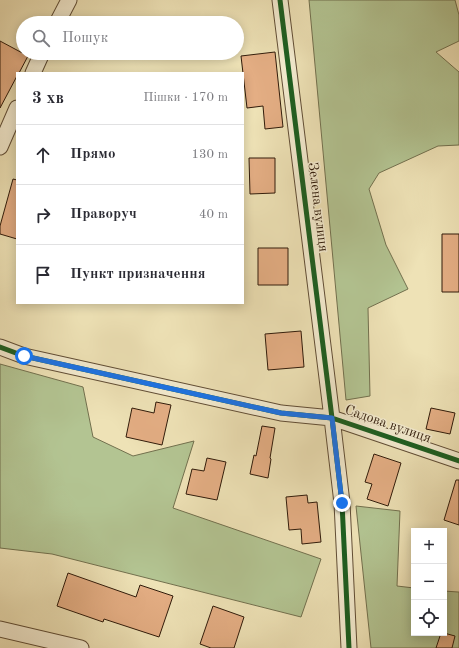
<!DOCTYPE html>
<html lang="uk">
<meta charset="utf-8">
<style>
:root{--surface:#fff;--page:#f2f2f3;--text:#2b2b33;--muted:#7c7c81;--line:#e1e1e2}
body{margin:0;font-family:"Old Standard TT",serif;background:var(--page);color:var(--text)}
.controls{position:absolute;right:12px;bottom:12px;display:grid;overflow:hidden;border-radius:0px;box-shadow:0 2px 10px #0003}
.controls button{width:36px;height:36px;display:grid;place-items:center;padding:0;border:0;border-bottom:1px solid var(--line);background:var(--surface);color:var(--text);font:20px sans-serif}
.stop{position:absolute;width:12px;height:12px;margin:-9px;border:3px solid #1a73e8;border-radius:50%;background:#fff}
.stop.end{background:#1a73e8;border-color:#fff;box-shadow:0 1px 4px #0008}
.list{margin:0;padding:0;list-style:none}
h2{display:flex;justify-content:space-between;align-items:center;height:52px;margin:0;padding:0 16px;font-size:17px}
h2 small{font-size:13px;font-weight:400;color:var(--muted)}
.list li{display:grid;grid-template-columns:26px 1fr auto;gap:12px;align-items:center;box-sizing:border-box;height:60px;padding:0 16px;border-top:1px solid var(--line)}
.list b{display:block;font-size:15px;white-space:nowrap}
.list em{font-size:13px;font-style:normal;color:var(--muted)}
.icon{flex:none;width:22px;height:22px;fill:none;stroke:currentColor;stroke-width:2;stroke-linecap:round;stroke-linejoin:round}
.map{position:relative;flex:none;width:459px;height:648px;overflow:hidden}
.search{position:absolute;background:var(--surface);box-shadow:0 2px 10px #0003;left:16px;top:16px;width:228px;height:44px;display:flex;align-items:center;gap:10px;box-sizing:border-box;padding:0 14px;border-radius:22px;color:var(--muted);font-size:15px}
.panel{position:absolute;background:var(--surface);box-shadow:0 2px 10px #0003;left:16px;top:72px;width:228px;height:232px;border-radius:0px}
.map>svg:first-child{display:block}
.green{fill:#b3c492;stroke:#72704e}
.building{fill:#e4ae84;stroke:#301b0a}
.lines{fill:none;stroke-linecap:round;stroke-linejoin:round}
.street-casing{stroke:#604d35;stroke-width:17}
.street{stroke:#f4ecd0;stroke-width:15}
.cycleway-casing{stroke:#f4ecd0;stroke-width:8}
.cycleway{stroke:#1b5e20;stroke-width:5}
.route{stroke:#1a73e8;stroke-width:5}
.labels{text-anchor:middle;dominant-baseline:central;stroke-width:3;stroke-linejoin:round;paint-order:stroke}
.street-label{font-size:14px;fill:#301b0a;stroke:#f4ecd0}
</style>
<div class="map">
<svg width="459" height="648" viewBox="0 0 459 648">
<rect width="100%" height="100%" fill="#eee2b6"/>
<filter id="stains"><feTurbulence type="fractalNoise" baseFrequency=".005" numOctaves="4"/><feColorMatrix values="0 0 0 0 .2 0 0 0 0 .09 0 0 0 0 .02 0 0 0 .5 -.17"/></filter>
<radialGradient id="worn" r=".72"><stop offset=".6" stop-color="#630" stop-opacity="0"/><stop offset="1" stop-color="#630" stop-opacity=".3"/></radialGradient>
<path class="green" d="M 309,0 L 455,0 L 459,15 L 459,41 L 436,52 L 459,72 L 459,145 L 438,146 L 379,173 L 369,189 L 386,245 L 408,289 L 368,308 L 370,396 L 346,400 Z
M 0,364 L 83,387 L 93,437 L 133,456 L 194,441 L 173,508 L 321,559 L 301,617 L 52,554 L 0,548 Z
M 356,506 L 400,511 L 397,586 L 414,588 L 414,633 L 444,633 L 444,591 L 458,592 L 459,592 L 459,648 L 371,648 Z"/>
<path class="building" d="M 0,41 L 28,56 L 19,73 L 17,73 L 17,76 L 0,108 Z
M 275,52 L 283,127 L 265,129 L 263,106 L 247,108 L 241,56 Z
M 249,158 L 275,158 L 275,193 L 250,194 Z
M 13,179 L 17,180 L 17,239 L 0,234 L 0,226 Z
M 442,234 L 459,234 L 459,292 L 442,292 Z
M 258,248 L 288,248 L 288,285 L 258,285 Z
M 301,331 L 304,367 L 268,370 L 265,334 Z
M 156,402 L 171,405 L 162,445 L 126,437 L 132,408 L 154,413 Z
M 431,408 L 455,413 L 450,434 L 426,429 Z
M 262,426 L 275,428 L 270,458 L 271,459 L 268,478 L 250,474 L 254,455 L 256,456 Z
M 374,454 L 401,463 L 388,506 L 367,499 L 372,484 L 365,482 Z
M 207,458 L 226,462 L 217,500 L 186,494 L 192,469 L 204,471 Z
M 456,480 L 459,480 L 459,525 L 444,520 Z
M 307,495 L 308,503 L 317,502 L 321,542 L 302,544 L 301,529 L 289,530 L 286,497 Z
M 68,573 L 136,597 L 140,585 L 173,596 L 159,637 L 104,619 L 103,622 L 57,606 Z
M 213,606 L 244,617 L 234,648 L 211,648 L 200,644 Z
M 441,633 L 444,633 L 455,636 L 452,648 L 436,648 Z"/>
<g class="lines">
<g class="street-casing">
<path id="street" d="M 280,0 L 332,418 L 342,503 L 349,648
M 57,23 L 69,0
M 33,73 L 42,53
M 0,147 L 17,108
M 0,347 L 24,356 L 281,413 L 332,418 L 459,461
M 0,629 L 81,648"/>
</g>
<use href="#street" class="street"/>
<g class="cycleway-casing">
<path id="cycleway" d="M 280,0 L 332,418 L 342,503 L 349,648
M 0,347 L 24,356 L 281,413 L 332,418 L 459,461"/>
</g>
<use href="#cycleway" class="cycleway"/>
</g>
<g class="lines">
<path class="route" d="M 24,356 L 281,413 L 332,418 L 342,503"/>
</g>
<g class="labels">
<g class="street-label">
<text transform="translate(318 207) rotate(83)">Зелена вулиця</text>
<text transform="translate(388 424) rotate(19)">Садова вулиця</text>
</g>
</g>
<rect width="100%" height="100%" filter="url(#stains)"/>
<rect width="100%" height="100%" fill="url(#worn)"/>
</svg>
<div class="controls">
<button>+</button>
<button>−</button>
<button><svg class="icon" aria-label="locate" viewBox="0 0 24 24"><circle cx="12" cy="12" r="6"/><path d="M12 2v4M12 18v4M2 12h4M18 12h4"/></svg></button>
</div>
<div class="stop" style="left:24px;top:356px"></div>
<div class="stop end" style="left:342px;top:503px"></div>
<div class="search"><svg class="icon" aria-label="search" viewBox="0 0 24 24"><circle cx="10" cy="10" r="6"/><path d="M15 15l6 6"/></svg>Пошук</div>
<section class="panel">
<h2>3 хв<small>Пішки · 170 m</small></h2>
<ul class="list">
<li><svg class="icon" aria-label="ahead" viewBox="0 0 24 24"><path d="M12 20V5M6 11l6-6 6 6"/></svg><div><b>Прямо</b></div><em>130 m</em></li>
<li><svg class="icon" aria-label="right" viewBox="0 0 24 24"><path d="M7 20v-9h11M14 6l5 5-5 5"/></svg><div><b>Праворуч</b></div><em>40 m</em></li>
<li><svg class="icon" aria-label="arrive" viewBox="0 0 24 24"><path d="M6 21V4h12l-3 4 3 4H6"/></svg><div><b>Пункт призначення</b></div></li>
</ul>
</section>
</div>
